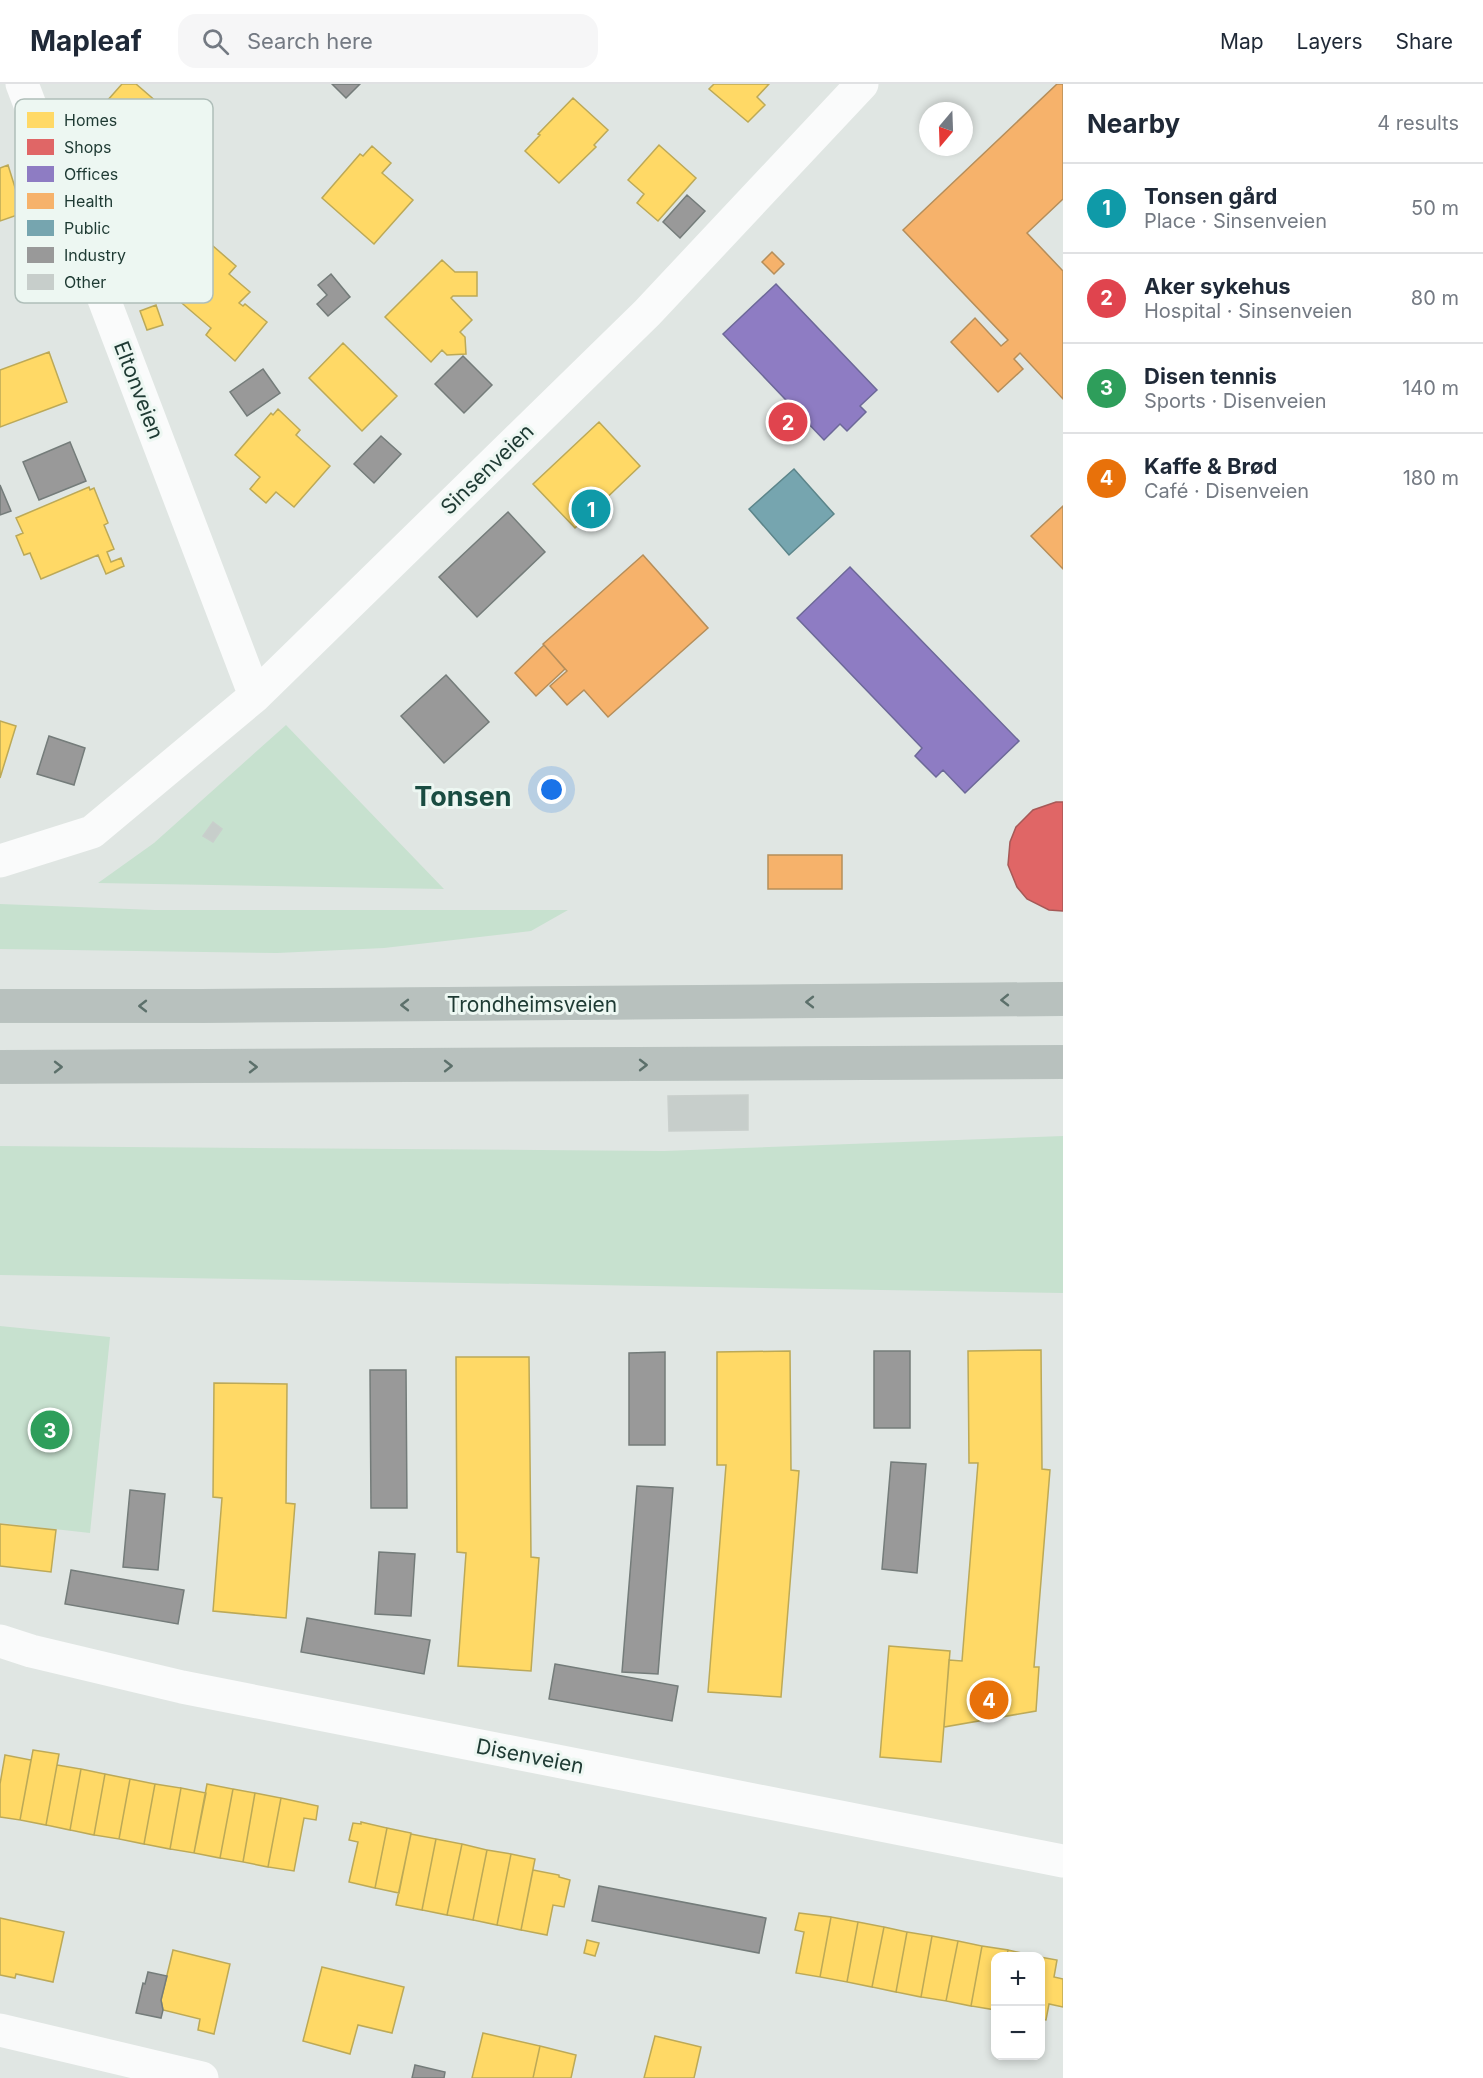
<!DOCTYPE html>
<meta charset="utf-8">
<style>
:root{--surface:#fff;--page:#f6f6f7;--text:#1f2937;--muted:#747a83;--line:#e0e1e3;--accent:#627671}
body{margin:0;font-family:Inter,sans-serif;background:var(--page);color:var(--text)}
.controls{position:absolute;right:18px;bottom:18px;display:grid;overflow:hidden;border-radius:12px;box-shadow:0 3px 9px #0003}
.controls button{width:54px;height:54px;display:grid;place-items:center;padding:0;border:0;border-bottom:2px solid var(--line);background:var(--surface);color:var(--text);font:30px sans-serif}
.compass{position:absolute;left:919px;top:18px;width:54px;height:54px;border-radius:50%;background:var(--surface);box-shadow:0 3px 9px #0003;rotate:199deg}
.you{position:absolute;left:552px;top:706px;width:21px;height:21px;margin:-15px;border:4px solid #fff;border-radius:50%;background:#1a73e8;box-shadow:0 0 0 9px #1a73e833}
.badge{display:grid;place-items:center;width:39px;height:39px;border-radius:50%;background:var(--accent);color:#fff;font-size:20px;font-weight:700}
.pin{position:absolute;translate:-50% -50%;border:3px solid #fff;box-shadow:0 2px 6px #0006}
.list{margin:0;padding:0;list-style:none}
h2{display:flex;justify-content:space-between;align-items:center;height:78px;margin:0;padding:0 24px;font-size:26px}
h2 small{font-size:20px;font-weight:400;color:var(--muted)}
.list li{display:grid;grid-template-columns:39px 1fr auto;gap:18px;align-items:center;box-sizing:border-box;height:90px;padding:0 24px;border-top:2px solid var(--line)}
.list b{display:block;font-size:22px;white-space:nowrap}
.list p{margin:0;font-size:20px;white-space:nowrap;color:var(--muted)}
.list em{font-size:20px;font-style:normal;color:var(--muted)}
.icon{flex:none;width:33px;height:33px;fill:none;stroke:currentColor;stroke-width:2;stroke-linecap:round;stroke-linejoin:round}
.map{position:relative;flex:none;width:1063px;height:1994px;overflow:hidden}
header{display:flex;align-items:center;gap:36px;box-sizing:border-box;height:84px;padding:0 30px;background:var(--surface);border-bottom:2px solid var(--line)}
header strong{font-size:28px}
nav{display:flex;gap:33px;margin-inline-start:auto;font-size:21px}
.search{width:420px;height:54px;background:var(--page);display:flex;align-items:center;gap:15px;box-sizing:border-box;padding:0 21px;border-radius:18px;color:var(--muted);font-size:22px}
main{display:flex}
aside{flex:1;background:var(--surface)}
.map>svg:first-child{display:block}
.green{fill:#c7e1cf}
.homes{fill:#ffd966;stroke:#bca957;stroke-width:1.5}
.shops{fill:#e06666;stroke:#a65957;stroke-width:1.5}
.offices{fill:#8e7cc3;stroke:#6c6898;stroke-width:1.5}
.health{fill:#f6b26b;stroke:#b58e5a;stroke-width:1.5}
.public{fill:#76a5af;stroke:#5c858a;stroke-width:1.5}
.industry{fill:#999;stroke:#747c7a;stroke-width:1.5}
.building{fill:#c7cecb;stroke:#c9cfcc;stroke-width:1.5}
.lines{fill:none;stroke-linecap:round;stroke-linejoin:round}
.highway-casing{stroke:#bac4c0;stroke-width:34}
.street{stroke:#fafbfb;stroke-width:33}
.highway{stroke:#b8c1be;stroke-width:33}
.oneway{stroke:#5c706b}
.labels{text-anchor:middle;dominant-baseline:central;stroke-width:6;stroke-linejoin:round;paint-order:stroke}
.street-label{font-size:21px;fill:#1e3a33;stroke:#edf7f2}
.district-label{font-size:27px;font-weight:bold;fill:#194c41;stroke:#edf7f2}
.key{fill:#edf7f2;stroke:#afbeb9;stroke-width:1.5}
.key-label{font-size:16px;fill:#1e3a33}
</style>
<header>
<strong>Mapleaf</strong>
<div class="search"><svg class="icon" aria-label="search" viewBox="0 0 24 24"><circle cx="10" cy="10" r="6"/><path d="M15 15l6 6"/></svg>Search here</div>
<nav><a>Map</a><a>Layers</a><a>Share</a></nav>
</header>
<main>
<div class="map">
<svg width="1063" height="1994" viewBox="0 0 1063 1994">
<rect width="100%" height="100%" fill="#e0e6e3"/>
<path class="green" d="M 286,641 L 444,805 L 98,799 L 154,759 Z
M 0,820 L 155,826 L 568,826 L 531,847 L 384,864 L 277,869 L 0,865 Z
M 1063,1052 L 1063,1209 L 0,1191 L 0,1062 L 664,1067 Z
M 0,1242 L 110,1253 L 90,1449 L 0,1439 Z"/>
<path class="homes" d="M 122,0 L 136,0 L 187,44 L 158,77 L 156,75 L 132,101 L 117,88 L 129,74 L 106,53 L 116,41 L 99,26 Z
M 714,0 L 769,0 L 757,13 L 765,21 L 748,38 L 709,5 Z
M 573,14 L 608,46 L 594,61 L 596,63 L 559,99 L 525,67 L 540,51 L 538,50 Z
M 659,61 L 696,94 L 658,137 L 637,119 L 644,110 L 628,96 Z
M 372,62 L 391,79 L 382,89 L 413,116 L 374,160 L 322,114 L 360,70 L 363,72 Z
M 8,81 L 23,129 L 0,137 L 0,84 Z
M 176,156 L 199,175 L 213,162 L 236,182 L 229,190 L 250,208 L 239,219 L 243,222 L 245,220 L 267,238 L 235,277 L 206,251 L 211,244 L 170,209 L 175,203 L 145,178 L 156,165 L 163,172 Z
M 442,176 L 455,188 L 477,188 L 477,212 L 453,212 L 451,214 L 472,236 L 460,248 L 465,253 L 466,270 L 447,271 L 442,266 L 431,278 L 385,233 Z
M 156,221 L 163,241 L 147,246 L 140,227 Z
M 343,259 L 397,312 L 362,347 L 309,294 Z
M 49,268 L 67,318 L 0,343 L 0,286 Z
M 278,325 L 300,346 L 296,351 L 330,382 L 294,423 L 276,408 L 266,419 L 250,405 L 260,393 L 235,371 L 271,329 L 273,331 Z
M 599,338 L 640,382 L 575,444 L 533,400 Z
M 89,403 L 90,406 L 94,404 L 108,439 L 104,441 L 114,465 L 107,468 L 111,478 L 121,474 L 124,482 L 106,490 L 98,471 L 41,495 L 30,469 L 24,471 L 16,452 L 23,449 L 16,434 Z
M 0,637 L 16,642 L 0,694 Z
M 1041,1266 L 1042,1385 L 1050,1386 L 1034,1583 L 1039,1583 L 1036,1627 L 944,1643 L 949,1576 L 962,1577 L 978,1379 L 969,1379 L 968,1267 Z
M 790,1267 L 791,1386 L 799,1387 L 781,1613 L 708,1608 L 726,1381 L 717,1381 L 717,1268 Z
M 456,1273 L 529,1273 L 531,1473 L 539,1474 L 531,1587 L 458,1582 L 466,1469 L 457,1468 Z
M 214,1299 L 287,1300 L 286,1419 L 295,1420 L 286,1534 L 213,1527 L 222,1414 L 213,1413 Z
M 0,1440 L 56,1446 L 51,1488 L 0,1482 Z
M 889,1562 L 950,1567 L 941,1678 L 880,1673 Z
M 33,1666 L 59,1670 L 46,1741 L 20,1736 Z
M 5,1671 L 31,1676 L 20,1736 L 0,1733 L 0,1700 Z
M 57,1681 L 81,1685 L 70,1746 L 46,1741 Z
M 81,1685 L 105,1690 L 94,1751 L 70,1746 Z
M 105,1690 L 130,1695 L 119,1755 L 94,1751 Z
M 130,1695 L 155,1700 L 144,1760 L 119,1755 Z
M 155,1700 L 181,1704 L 170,1765 L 144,1760 Z
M 207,1700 L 233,1705 L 220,1774 L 194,1769 Z
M 181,1704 L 206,1709 L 194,1769 L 170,1765 Z
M 233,1705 L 255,1709 L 243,1778 L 220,1774 Z
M 255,1709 L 281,1714 L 268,1783 L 243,1778 Z
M 281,1714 L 318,1722 L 316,1736 L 304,1734 L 294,1787 L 268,1783 Z
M 361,1738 L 387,1744 L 375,1804 L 349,1798 L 358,1758 L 349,1756 L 353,1739 L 361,1740 Z
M 387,1744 L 411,1749 L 399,1809 L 375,1804 Z
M 411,1750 L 436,1755 L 422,1826 L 396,1821 Z
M 436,1755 L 462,1760 L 447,1831 L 422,1826 Z
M 462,1760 L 487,1766 L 473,1836 L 447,1831 Z
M 487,1766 L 511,1770 L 497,1841 L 473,1836 Z
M 511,1770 L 535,1775 L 521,1846 L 497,1841 Z
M 533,1786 L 559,1791 L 559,1793 L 570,1796 L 564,1823 L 553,1821 L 547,1851 L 521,1846 Z
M 799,1829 L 831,1833 L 820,1893 L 796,1889 L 804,1848 L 795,1846 Z
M 831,1833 L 858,1838 L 847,1898 L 820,1893 Z
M 0,1834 L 64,1848 L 53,1898 L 16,1890 L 15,1894 L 0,1891 Z
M 858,1838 L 884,1843 L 872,1903 L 847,1898 Z
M 884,1843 L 907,1848 L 896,1908 L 872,1903 Z
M 907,1848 L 932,1852 L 921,1913 L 896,1908 Z
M 932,1852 L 958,1857 L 946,1917 L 921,1913 Z
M 587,1856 L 599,1859 L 595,1872 L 584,1869 Z
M 958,1857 L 982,1862 L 971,1922 L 946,1917 Z
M 982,1862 L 1008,1866 L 1007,1872 L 996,1872 L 996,1926 L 971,1922 Z
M 173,1866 L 230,1880 L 214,1950 L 198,1946 L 200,1935 L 163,1926 L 161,1916 Z
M 1008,1866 L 1031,1871 L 1030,1872 L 1007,1872 Z
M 1040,1873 L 1057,1876 L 1054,1893 L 1063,1895 L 1063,1923 L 1049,1920 L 1046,1936 L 1040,1935 Z
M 322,1883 L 404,1903 L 392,1949 L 358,1941 L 350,1970 L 303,1957 Z
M 483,1949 L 540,1962 L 533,1994 L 472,1994 Z
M 655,1952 L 701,1963 L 694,1994 L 644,1994 Z
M 540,1962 L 576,1971 L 571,1994 L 533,1994 Z"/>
<path class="shops" d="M 1056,718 L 1063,718 L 1063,827 L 1049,826 L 1027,815 L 1017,803 L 1008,781 L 1010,758 L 1016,743 L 1033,726 Z"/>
<path class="offices" d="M 776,200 L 877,306 L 860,322 L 866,328 L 847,347 L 840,340 L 824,356 L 723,250 Z
M 850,483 L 1019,657 L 965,709 L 943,686 L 936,693 L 915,672 L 922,664 L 797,534 Z"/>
<path class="health" d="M 1057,0 L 1063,0 L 1063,115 L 1027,149 L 1063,187 L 1063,315 L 1020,269 L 1014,275 L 1023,285 L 998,308 L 951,258 L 975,234 L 1001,262 L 1008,256 L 903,146 Z
M 772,168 L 784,180 L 774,190 L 762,178 Z
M 1063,422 L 1063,485 L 1031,452 Z
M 643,471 L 708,544 L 608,633 L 584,606 L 567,621 L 550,602 L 567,587 L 543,560 Z
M 544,561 L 565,585 L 536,612 L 515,589 Z
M 768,771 L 842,771 L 842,805 L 768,805 Z"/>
<path class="public" d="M 794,385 L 834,430 L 789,471 L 749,425 Z"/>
<path class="industry" d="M 332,0 L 360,0 L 346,14 Z
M 687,111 L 705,127 L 680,154 L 663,138 Z
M 331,190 L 350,213 L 328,232 L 317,220 L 327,211 L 318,201 Z
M 463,272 L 492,301 L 464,329 L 435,300 Z
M 263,285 L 280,309 L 247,332 L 230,308 Z
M 381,352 L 401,370 L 374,399 L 354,380 Z
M 70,358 L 86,397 L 39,416 L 23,378 Z
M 0,401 L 11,427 L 0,431 Z
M 508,428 L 545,468 L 477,533 L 439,493 Z
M 446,591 L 489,638 L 444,679 L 401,632 Z
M 49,652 L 85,664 L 74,701 L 37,690 Z
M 874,1267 L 910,1267 L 910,1344 L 874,1344 Z
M 665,1268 L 665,1361 L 629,1361 L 629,1269 Z
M 370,1286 L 406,1286 L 407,1424 L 371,1424 Z
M 891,1378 L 926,1380 L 917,1489 L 882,1485 Z
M 637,1402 L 673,1404 L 658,1590 L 622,1588 Z
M 130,1406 L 165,1410 L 158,1486 L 123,1483 Z
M 379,1468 L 415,1470 L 411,1532 L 375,1530 Z
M 71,1486 L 184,1506 L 178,1540 L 65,1520 Z
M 307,1534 L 430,1556 L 424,1590 L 301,1568 Z
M 555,1580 L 678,1602 L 672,1637 L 549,1615 Z
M 599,1802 L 766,1834 L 759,1869 L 592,1837 Z
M 148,1888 L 167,1892 L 161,1916 L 163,1926 L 161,1934 L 136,1929 L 143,1899 L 145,1900 Z
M 415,1981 L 445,1988 L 444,1994 L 412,1994 Z"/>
<path class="building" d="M 213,738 L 222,745 L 213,758 L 203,752 Z
M 748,1011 L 748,1046 L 669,1047 L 668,1012 Z"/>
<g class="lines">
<g class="highway-casing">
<path id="highway" d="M 0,922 L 201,922 L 1063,915
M 0,983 L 1063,978"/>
</g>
<path class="street" d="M 22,0 L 255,612
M 0,777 L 92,748 L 255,612 L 647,229 L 862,0
M 0,1557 L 31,1567 L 182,1603 L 1063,1777
M 0,1946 L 202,1994"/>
<use href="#highway" class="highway"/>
</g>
<defs><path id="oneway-chevron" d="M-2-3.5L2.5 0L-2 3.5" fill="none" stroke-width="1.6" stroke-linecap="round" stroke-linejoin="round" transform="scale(1.5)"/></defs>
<g class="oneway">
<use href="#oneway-chevron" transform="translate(1005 916) rotate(179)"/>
<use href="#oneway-chevron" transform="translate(810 918) rotate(180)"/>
<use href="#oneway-chevron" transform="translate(405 921) rotate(180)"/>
<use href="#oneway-chevron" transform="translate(143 922) rotate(-180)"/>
<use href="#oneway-chevron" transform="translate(643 981)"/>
<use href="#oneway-chevron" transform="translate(448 982)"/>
<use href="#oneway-chevron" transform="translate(58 983)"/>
<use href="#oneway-chevron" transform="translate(253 983)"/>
</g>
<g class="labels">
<g class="street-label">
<text transform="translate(139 306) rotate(69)">Eltonveien</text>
<text transform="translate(487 385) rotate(-44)">Sinsenveien</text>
<text x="532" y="920">Trondheimsveien</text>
<text transform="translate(530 1672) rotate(11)">Disenveien</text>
</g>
<g class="district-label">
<text x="463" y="712">Tonsen</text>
</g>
</g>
<rect x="15" y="15" width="198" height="204" rx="9" class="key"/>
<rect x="27" y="28" width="27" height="16" fill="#ffd966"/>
<rect x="27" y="55" width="27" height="16" fill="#e06666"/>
<rect x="27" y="82" width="27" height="16" fill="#8e7cc3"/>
<rect x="27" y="109" width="27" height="16" fill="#f6b26b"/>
<rect x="27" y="136" width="27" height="16" fill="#76a5af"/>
<rect x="27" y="163" width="27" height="16" fill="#999"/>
<rect x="27" y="190" width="27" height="16" fill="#c7cecb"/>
<g class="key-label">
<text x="64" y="42">Homes</text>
<text x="64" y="69">Shops</text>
<text x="64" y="96">Offices</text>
<text x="64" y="123">Health</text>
<text x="64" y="150">Public</text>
<text x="64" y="177">Industry</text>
<text x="64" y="204">Other</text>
</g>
</svg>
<div class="controls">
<button>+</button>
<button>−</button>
</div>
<svg class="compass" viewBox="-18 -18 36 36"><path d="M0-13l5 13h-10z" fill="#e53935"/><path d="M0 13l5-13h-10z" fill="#747a83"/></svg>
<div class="you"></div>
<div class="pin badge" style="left:591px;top:425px;background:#0f9aa8">1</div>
<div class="pin badge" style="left:788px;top:338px;background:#e0444e">2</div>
<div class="pin badge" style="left:50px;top:1346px;background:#2e9e5b">3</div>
<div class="pin badge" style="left:989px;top:1616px;background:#e8710a">4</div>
</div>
<aside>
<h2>Nearby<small>4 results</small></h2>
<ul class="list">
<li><span class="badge" style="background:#0f9aa8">1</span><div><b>Tonsen gård</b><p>Place · Sinsenveien</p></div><em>50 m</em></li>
<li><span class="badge" style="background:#e0444e">2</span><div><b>Aker sykehus</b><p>Hospital · Sinsenveien</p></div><em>80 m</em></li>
<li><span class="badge" style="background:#2e9e5b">3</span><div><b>Disen tennis</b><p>Sports · Disenveien</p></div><em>140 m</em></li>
<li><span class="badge" style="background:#e8710a">4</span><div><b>Kaffe &amp; Brød</b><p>Café · Disenveien</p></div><em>180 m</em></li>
</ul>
</aside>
</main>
